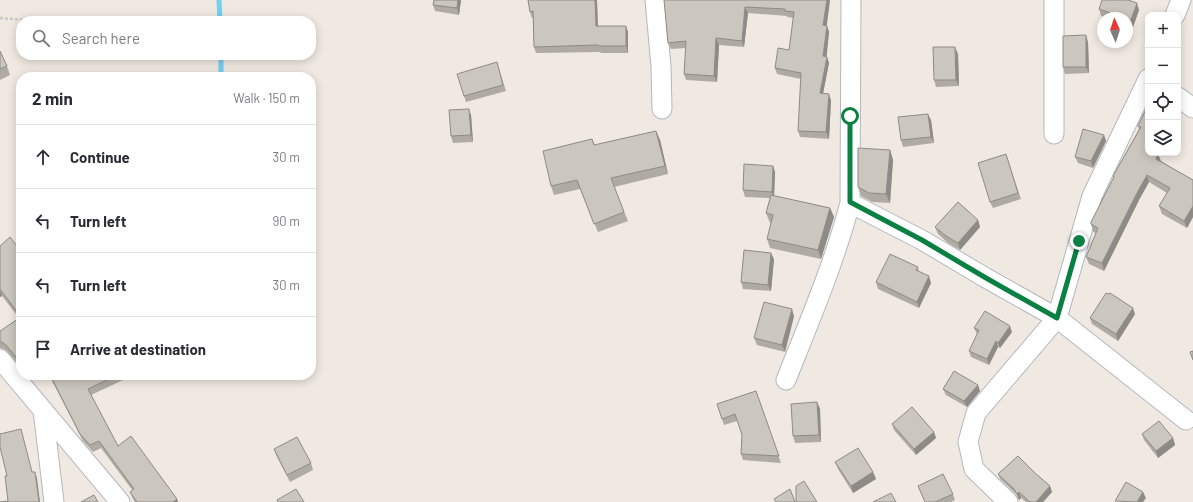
<!DOCTYPE html>
<meta charset="utf-8">
<style>
:root{--surface:#fff;--page:#f7f7f7;--text:#2b2b33;--muted:#7c7c81;--line:#e1e1e2}
body{margin:0;font-family:Barlow,sans-serif;background:var(--page);color:var(--text)}
.controls{position:absolute;right:12px;top:12px;display:grid;overflow:hidden;border-radius:8px;box-shadow:0 2px 10px #0003}
.controls button{width:36px;height:36px;display:grid;place-items:center;padding:0;border:0;border-bottom:1px solid var(--line);background:var(--surface);color:var(--text);font:20px sans-serif}
.compass{position:absolute;left:1097px;top:12px;width:36px;height:36px;border-radius:50%;background:var(--surface);box-shadow:0 2px 10px #0003;rotate:357deg}
.stop{position:absolute;width:12px;height:12px;margin:-9px;border:3px solid #0b8043;border-radius:50%;background:#fff}
.stop.end{background:#0b8043;border-color:#fff;box-shadow:0 1px 4px #0008}
.list{margin:0;padding:0;list-style:none}
h2{display:flex;justify-content:space-between;align-items:center;height:52px;margin:0;padding:0 16px;font-size:17px}
h2 small{font-size:13px;font-weight:400;color:var(--muted)}
.list li{display:grid;grid-template-columns:26px 1fr auto;gap:12px;align-items:center;box-sizing:border-box;height:64px;padding:0 16px;border-top:1px solid var(--line)}
.list b{display:block;font-size:15px;white-space:nowrap}
.list em{font-size:13px;font-style:normal;color:var(--muted)}
.icon{flex:none;width:22px;height:22px;fill:none;stroke:currentColor;stroke-width:2;stroke-linecap:round;stroke-linejoin:round}
.map{position:relative;flex:none;width:1193px;height:502px;overflow:hidden}
.search{position:absolute;background:var(--surface);box-shadow:0 2px 10px #0003;left:16px;top:16px;width:300px;height:44px;display:flex;align-items:center;gap:10px;box-sizing:border-box;padding:0 14px;border-radius:16px;color:var(--muted);font-size:15px}
.panel{position:absolute;background:var(--surface);box-shadow:0 2px 10px #0003;left:16px;top:72px;width:300px;height:308px;border-radius:16px}
.map>svg:first-child{display:block}
.lines{fill:none;stroke-linecap:round;stroke-linejoin:round}
.stream{stroke:#75cff0;stroke-width:5}
.street-casing{stroke:#b4b7c1;stroke-width:21}
.path{stroke:#c9c9c9;stroke-width:2.5;stroke-dasharray:3 2;stroke-linecap:butt}
.street{stroke:#fff;stroke-width:19}
.wall{fill:#afaba4}
.shaded-wall{fill:#8e8b86}
.building{fill:#cbc7bf;stroke:#8e8b86}
.route{stroke:#0b8043;stroke-width:5}
</style>
<div class="map">
<svg width="1193" height="502" viewBox="0 0 1193 502">
<rect width="100%" height="100%" fill="#efe9e1"/>
<g class="lines">
<path class="stream" d="M 219,0 L 220,21
M 221,77 L 221,55"/>
<g class="street-casing">
<path id="street" d="M 655,0 L 661,66 L 662,109
M 1054,0 L 1054,134
M 1175,15 L 1181,0
M 1178,97 L 1193,108
M 850,203 L 922,240 L 986,278 L 1057,318 L 1186,420
M 0,359 L 120,502
M 786,380 C 809,322 834,264 850,203 L 851,0
M 43,410 L 54,502
M 1008,502 L 974,469 L 968,442 L 976,413 L 1057,318 L 1092,196 L 1148,79"/>
</g>
<path class="path" d="M 0,18 L 25,20"/>
<use href="#street" class="street"/>
</g>
<path class="wall" d="M 434,0 L 461,0 L 459,15 L 435,11 L 433,5 Z
M 528,0 L 597,0 L 598,26 L 626,26 L 628,32 L 628,53 L 601,53 L 600,52 L 536,53 L 534,47 L 533,18 L 532,18 L 530,12 Z
M 664,0 L 830,0 L 826,26 L 827,26 L 829,32 L 826,57 L 829,63 L 823,93 L 831,100 L 829,139 L 800,137 L 798,131 L 801,79 L 777,74 L 775,68 L 789,50 L 794,18 L 787,17 L 787,16 L 748,13 L 744,47 L 719,45 L 717,82 L 686,80 L 684,74 L 686,48 L 671,49 L 668,43 Z
M 1099,9 L 1139,10 L 1133,27 L 1127,25 L 1127,18 L 1108,18 L 1101,16 Z
M 1088,42 L 1089,73 L 1065,74 L 1063,67 Z
M 0,51 L 7,66 L 10,75 L 0,80 Z
M 958,54 L 959,86 L 936,87 L 934,80 Z
M 499,69 L 506,91 L 466,102 L 464,96 Z
M 1148,105 L 1148,153 L 1158,153 L 1158,154 L 1161,161 L 1193,180 L 1193,217 L 1187,228 L 1162,214 L 1159,206 L 1167,193 L 1149,182 L 1139,200 L 1104,271 L 1089,264 L 1086,257 L 1096,233 L 1093,232 L 1091,224 L 1114,178 L 1113,176 L 1139,129 L 1138,126 Z
M 471,115 L 473,142 L 453,143 L 451,136 Z
M 931,120 L 934,143 L 903,147 L 901,140 Z
M 656,131 L 660,140 L 668,174 L 614,187 L 628,221 L 598,232 L 580,189 L 554,195 L 551,186 L 592,139 L 595,145 Z
M 1104,135 L 1106,141 L 1093,168 L 1078,163 L 1075,157 Z
M 890,150 L 893,160 L 890,203 L 872,202 L 861,196 L 858,187 Z
M 1008,160 L 1021,199 L 993,208 L 990,202 Z
M 773,166 L 775,172 L 774,196 L 830,208 L 834,217 L 821,259 L 770,248 L 767,239 L 771,223 L 770,223 L 766,213 L 770,198 L 745,197 L 743,190 Z
M 978,220 L 980,227 L 960,250 L 948,243 L 938,234 L 935,227 Z
M 0,246 L 21,251 L 21,367 L 8,352 L 4,349 L 0,348 L 0,331 L 19,318 L 2,296 L 0,297 Z
M 774,259 L 771,291 L 743,289 L 741,282 Z
M 918,267 L 919,272 L 931,283 L 919,308 L 878,289 L 876,282 Z
M 1135,314 L 1118,341 L 1092,324 L 1090,318 Z
M 794,316 L 785,352 L 757,345 L 754,338 Z
M 974,328 L 1012,332 L 1000,348 L 998,347 L 989,365 L 971,357 L 969,351 L 977,334 Z
M 49,375 L 121,375 L 123,380 L 91,395 L 118,446 L 177,499 L 178,502 L 135,502 L 133,499 L 130,492 L 133,491 L 101,448 L 93,452 L 83,441 Z
M 978,385 L 980,391 L 967,407 L 946,395 L 943,389 Z
M 756,391 L 781,463 L 743,460 L 741,454 L 742,435 L 737,421 L 724,425 L 717,404 Z
M 817,402 L 820,409 L 821,442 L 795,443 L 793,436 Z
M 892,424 L 934,432 L 936,438 L 916,455 L 894,430 Z
M 1142,434 L 1173,438 L 1175,445 L 1158,458 L 1144,440 Z
M 274,449 L 311,463 L 313,470 L 290,482 L 276,455 Z
M 835,462 L 873,472 L 876,479 L 853,493 L 838,469 Z
M 1035,473 L 1050,486 L 1052,492 L 1043,502 L 1026,502 L 1021,498 L 1019,500 L 1016,494 L 1000,479 L 998,474 Z
M 918,486 L 953,494 L 955,500 L 951,502 L 925,502 Z"/>
<path class="shaded-wall" d="M 458,0 L 461,0 L 459,15 L 457,8 Z
M 595,0 L 597,0 L 597,1 L 598,32 L 596,26 Z
M 827,0 L 830,0 L 826,32 L 823,25 Z
M 1137,3 L 1139,10 L 1133,27 L 1131,20 Z
M 745,7 L 748,13 L 744,47 L 742,41 Z
M 626,26 L 628,32 L 628,53 L 626,46 Z
M 827,26 L 829,32 L 826,63 L 823,56 Z
M 1086,35 L 1088,42 L 1089,73 L 1086,67 Z
M 716,38 L 719,45 L 717,82 L 714,76 Z
M 955,47 L 958,54 L 959,86 L 956,80 Z
M 827,57 L 829,63 L 822,99 L 820,93 Z
M 829,94 L 831,100 L 829,139 L 826,132 Z
M 469,109 L 471,115 L 473,142 L 471,135 Z
M 928,114 L 931,120 L 934,143 L 931,137 Z
M 656,131 L 660,140 L 668,174 L 665,166 Z
M 1104,135 L 1106,141 L 1093,168 L 1091,161 Z
M 890,150 L 893,160 L 890,203 L 886,194 Z
M 1158,154 L 1161,162 L 1156,159 Z
M 773,166 L 775,172 L 774,198 L 772,192 Z
M 1147,175 L 1149,182 L 1139,200 L 1104,271 L 1102,263 L 1137,193 Z
M 1193,206 L 1193,217 L 1187,228 L 1184,221 Z
M 830,208 L 834,217 L 821,259 L 818,250 Z
M 978,220 L 980,227 L 960,250 L 958,243 Z
M 771,253 L 774,259 L 771,291 L 768,285 Z
M 929,276 L 931,283 L 919,308 L 917,302 Z
M 0,290 L 2,296 L 0,297 Z
M 1133,308 L 1135,314 L 1118,341 L 1116,334 Z
M 792,309 L 794,316 L 785,352 L 782,345 Z
M 1010,326 L 1012,332 L 1000,348 L 998,343 Z
M 996,341 L 998,347 L 989,365 L 987,359 Z
M 29,375 L 36,375 L 31,378 Z
M 978,385 L 980,391 L 967,407 L 964,401 Z
M 817,402 L 820,409 L 821,442 L 819,435 Z
M 934,432 L 936,438 L 916,455 L 914,449 Z
M 1173,438 L 1175,445 L 1158,458 L 1156,451 Z
M 35,472 L 37,478 L 40,502 L 39,502 Z
M 873,472 L 876,479 L 853,493 L 851,486 Z
M 1050,486 L 1052,492 L 1043,502 L 1036,502 Z
M 1019,492 L 1021,498 L 1019,500 L 1017,494 Z
M 1143,492 L 1146,498 L 1143,502 L 1137,502 Z
M 177,499 L 178,502 L 173,502 Z"/>
<path class="building" d="M 434,0 L 458,0 L 457,8 L 433,5 Z
M 528,0 L 595,0 L 596,26 L 626,26 L 626,46 L 599,46 L 598,45 L 534,47 L 533,11 L 530,12 Z
M 664,0 L 827,0 L 823,25 L 827,26 L 823,56 L 827,57 L 820,93 L 829,94 L 826,132 L 798,131 L 801,73 L 775,68 L 778,48 L 789,50 L 794,12 L 785,11 L 785,9 L 745,7 L 742,41 L 716,38 L 714,76 L 684,74 L 686,41 L 668,43 Z
M 1102,0 L 1128,0 L 1137,3 L 1131,20 L 1127,19 L 1127,18 L 1124,18 L 1099,9 Z
M 1086,35 L 1086,67 L 1063,67 L 1063,36 Z
M 933,47 L 955,47 L 956,80 L 934,80 Z
M 0,51 L 7,66 L 0,69 Z
M 497,62 L 503,85 L 464,96 L 457,74 Z
M 1148,105 L 1148,153 L 1156,153 L 1158,154 L 1156,159 L 1193,180 L 1193,206 L 1184,221 L 1159,206 L 1170,188 L 1147,175 L 1137,193 L 1102,263 L 1086,257 L 1098,228 L 1091,224 L 1091,222 L 1114,177 L 1113,176 L 1141,127 L 1138,126 Z
M 469,109 L 471,135 L 451,136 L 449,110 Z
M 928,114 L 931,137 L 901,140 L 898,117 Z
M 1083,129 L 1104,135 L 1091,161 L 1075,157 Z
M 656,131 L 665,166 L 611,178 L 624,212 L 594,224 L 577,180 L 551,186 L 543,151 L 592,139 L 594,145 Z
M 858,148 L 890,150 L 886,194 L 869,193 L 858,187 Z
M 1006,154 L 1018,193 L 990,202 L 978,163 Z
M 744,164 L 773,166 L 772,192 L 743,190 Z
M 771,195 L 830,208 L 818,250 L 767,239 L 773,215 L 766,213 Z
M 958,202 L 978,220 L 958,243 L 946,236 L 935,227 Z
M 10,237 L 21,251 L 21,363 L 6,345 L 2,342 L 0,342 L 0,331 L 21,317 L 0,289 L 0,246 Z
M 744,250 L 771,253 L 768,285 L 741,282 Z
M 890,254 L 918,267 L 916,270 L 929,276 L 917,302 L 876,282 Z
M 1106,293 L 1109,294 L 1110,293 L 1133,308 L 1116,334 L 1090,318 Z
M 764,302 L 792,309 L 782,345 L 754,338 Z
M 985,311 L 1010,326 L 998,343 L 996,341 L 987,359 L 969,351 L 979,330 L 974,328 Z
M 1193,351 L 1193,360 L 1190,352 Z
M 954,371 L 978,385 L 964,401 L 943,389 Z
M 50,375 L 117,375 L 88,389 L 118,446 L 131,436 L 177,499 L 173,502 L 137,502 L 130,492 L 134,489 L 99,441 L 90,445 L 80,434 Z
M 756,391 L 779,456 L 741,454 L 742,435 L 735,414 L 722,419 L 717,404 Z
M 817,402 L 819,435 L 793,436 L 791,404 Z
M 912,407 L 934,432 L 914,449 L 892,424 Z
M 1159,421 L 1173,438 L 1156,451 L 1142,434 Z
M 21,429 L 32,472 L 35,472 L 39,502 L 0,502 L 8,501 L 5,476 L 7,476 L 0,447 L 0,434 Z
M 297,437 L 311,463 L 287,475 L 274,449 Z
M 858,448 L 873,472 L 851,486 L 835,462 Z
M 1018,456 L 1035,473 L 1050,486 L 1036,502 L 1030,502 L 1019,492 L 1017,494 L 1014,489 L 998,474 Z
M 943,474 L 953,494 L 935,502 L 925,502 L 918,486 Z
M 804,481 L 817,502 L 796,502 L 796,486 Z
M 1126,482 L 1143,492 L 1137,502 L 1115,501 Z
M 296,489 L 304,502 L 278,502 L 277,500 Z
M 790,489 L 795,502 L 776,502 L 774,499 Z
M 891,493 L 896,502 L 873,502 Z
M 94,495 L 98,502 L 81,502 Z"/>
<g class="lines">
<path class="route" d="M 850,116 L 850,202 L 922,240 L 986,278 L 1057,318 L 1079,241"/>
</g>
</svg>
<div class="controls">
<button>+</button>
<button>−</button>
<button><svg class="icon" aria-label="locate" viewBox="0 0 24 24"><circle cx="12" cy="12" r="6"/><path d="M12 2v4M12 18v4M2 12h4M18 12h4"/></svg></button>
<button><svg class="icon" aria-label="layers" viewBox="0 0 24 24"><path d="M12 4l9 5-9 5-9-5zM3 14l9 5 9-5"/></svg></button>
</div>
<svg class="compass" viewBox="-18 -18 36 36"><path d="M0-13l5 13h-10z" fill="#e53935"/><path d="M0 13l5-13h-10z" fill="#7c7c81"/></svg>
<div class="stop" style="left:850px;top:116px"></div>
<div class="stop end" style="left:1079px;top:241px"></div>
<div class="search"><svg class="icon" aria-label="search" viewBox="0 0 24 24"><circle cx="10" cy="10" r="6"/><path d="M15 15l6 6"/></svg>Search here</div>
<section class="panel">
<h2>2 min<small>Walk · 150 m</small></h2>
<ul class="list">
<li><svg class="icon" aria-label="ahead" viewBox="0 0 24 24"><path d="M12 20V5M6 11l6-6 6 6"/></svg><div><b>Continue</b></div><em>30 m</em></li>
<li><svg class="icon" aria-label="left" viewBox="0 0 24 24"><path d="M17 20v-9H6M10 6l-5 5 5 5"/></svg><div><b>Turn left</b></div><em>90 m</em></li>
<li><svg class="icon" aria-label="left" viewBox="0 0 24 24"><path d="M17 20v-9H6M10 6l-5 5 5 5"/></svg><div><b>Turn left</b></div><em>30 m</em></li>
<li><svg class="icon" aria-label="arrive" viewBox="0 0 24 24"><path d="M6 21V4h12l-3 4 3 4H6"/></svg><div><b>Arrive at destination</b></div></li>
</ul>
</section>
</div>
